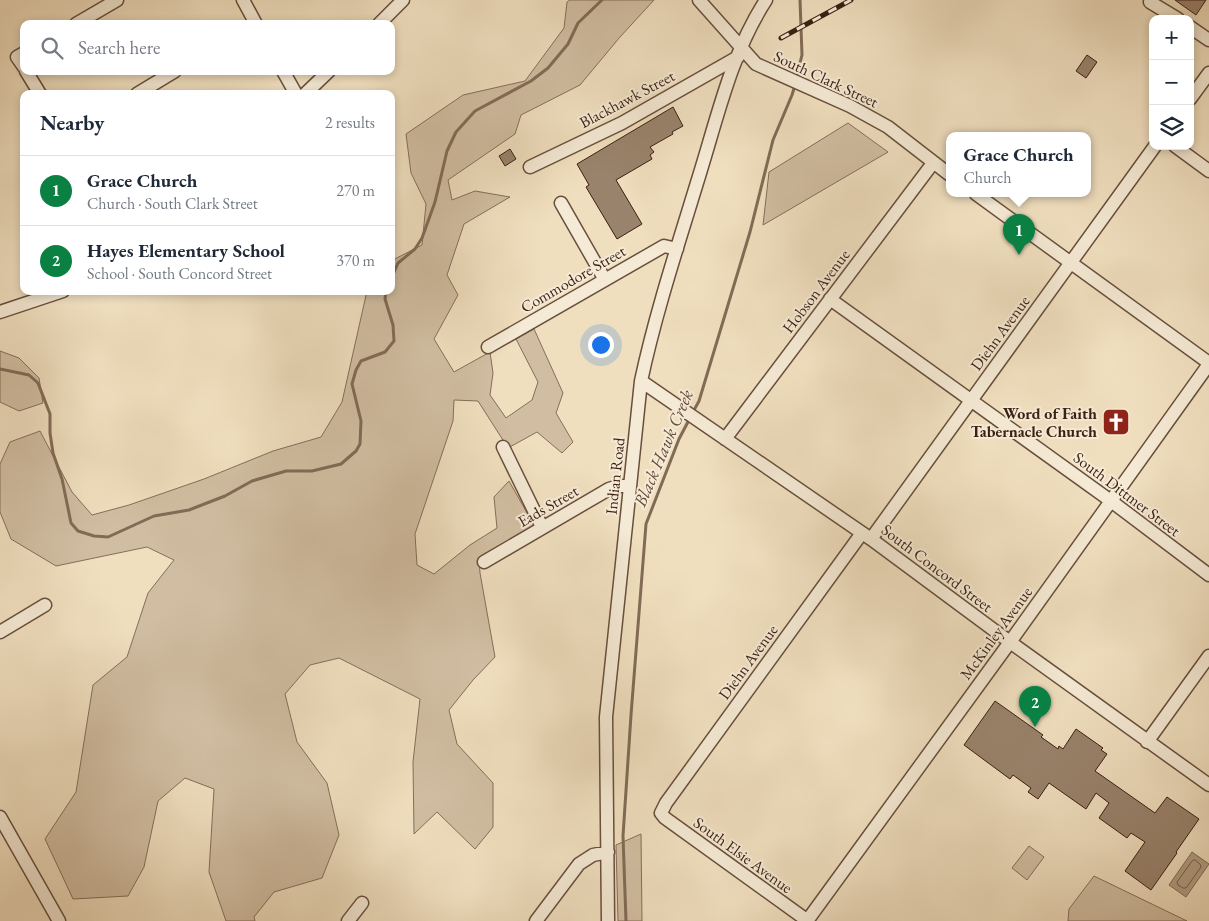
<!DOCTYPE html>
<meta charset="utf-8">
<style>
:root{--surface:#fff;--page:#f6f6f7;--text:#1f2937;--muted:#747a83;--line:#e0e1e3;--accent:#0b8043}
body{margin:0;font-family:"EB Garamond",serif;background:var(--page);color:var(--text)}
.controls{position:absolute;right:15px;top:15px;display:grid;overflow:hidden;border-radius:10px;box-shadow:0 2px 8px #0003}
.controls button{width:45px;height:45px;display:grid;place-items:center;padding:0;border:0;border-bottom:1px solid var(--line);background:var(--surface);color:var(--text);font:25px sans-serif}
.you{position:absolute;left:600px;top:344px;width:18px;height:18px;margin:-12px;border:4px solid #fff;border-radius:50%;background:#1a73e8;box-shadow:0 0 0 8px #1a73e833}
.badge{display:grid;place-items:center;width:32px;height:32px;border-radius:50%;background:var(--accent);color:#fff;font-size:16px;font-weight:700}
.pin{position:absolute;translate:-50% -41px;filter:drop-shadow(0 1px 2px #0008)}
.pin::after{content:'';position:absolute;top:26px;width:18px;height:15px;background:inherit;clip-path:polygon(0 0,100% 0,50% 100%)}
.popup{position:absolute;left:946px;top:132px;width:145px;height:65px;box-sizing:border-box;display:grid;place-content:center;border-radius:10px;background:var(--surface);filter:drop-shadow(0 1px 4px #0005);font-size:16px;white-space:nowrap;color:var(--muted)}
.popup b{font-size:19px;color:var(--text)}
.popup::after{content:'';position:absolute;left:50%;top:100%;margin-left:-10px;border:10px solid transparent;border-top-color:var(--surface)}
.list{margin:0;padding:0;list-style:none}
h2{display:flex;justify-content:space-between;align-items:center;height:65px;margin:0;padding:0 20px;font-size:21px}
h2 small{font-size:16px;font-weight:400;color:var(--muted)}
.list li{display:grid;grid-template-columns:32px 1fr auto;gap:15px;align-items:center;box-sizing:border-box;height:70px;padding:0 20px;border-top:1px solid var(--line)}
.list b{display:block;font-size:19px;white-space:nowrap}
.list p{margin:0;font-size:16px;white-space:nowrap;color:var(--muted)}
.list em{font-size:16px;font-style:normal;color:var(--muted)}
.icon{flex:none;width:28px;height:28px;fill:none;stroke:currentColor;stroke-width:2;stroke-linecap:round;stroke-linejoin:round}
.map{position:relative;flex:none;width:1209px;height:921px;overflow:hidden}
.search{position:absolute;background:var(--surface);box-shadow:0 2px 8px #0003;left:20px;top:20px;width:375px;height:55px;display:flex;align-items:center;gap:12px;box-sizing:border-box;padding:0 18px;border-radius:10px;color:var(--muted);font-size:19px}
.panel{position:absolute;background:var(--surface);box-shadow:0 2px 8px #0003;left:20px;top:90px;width:375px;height:205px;border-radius:10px}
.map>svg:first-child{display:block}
.green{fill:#d1bea2;stroke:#866e5a}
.water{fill:#b29e84;stroke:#826b56}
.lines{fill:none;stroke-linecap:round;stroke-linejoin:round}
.shore{stroke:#765e4b;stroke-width:1}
.stream{stroke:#826b56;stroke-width:3}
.building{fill:#99836c;stroke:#3b1f12}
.minor-casing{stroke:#684f3d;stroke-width:15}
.minor{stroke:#f5ead5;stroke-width:12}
.rail-casing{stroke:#3b1f12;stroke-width:5}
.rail{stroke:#f5ead5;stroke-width:3;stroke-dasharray:9;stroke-linecap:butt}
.labels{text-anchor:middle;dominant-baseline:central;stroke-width:4;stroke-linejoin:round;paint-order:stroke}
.street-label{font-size:16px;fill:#3b1f12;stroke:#f5ead5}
.poi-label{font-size:16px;font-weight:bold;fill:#3b1f12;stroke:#f5ead5;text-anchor:end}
.water-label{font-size:18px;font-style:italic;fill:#654b3a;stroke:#f5ead5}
</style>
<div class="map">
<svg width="1209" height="921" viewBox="0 0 1209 921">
<rect width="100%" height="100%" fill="#f0dfbf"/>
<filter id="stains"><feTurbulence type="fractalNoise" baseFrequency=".004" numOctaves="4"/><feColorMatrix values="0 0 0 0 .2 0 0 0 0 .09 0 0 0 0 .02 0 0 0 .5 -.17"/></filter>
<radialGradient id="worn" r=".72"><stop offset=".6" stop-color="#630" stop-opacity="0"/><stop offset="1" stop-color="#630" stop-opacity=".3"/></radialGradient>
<path class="green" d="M 570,0 L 654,0 L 620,37 L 580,85 L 521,115 L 515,134 L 448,180 L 452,200 L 475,191 L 510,197 L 464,224 L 447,275 L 458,295 L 434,339 L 454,372 L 490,352 L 493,373 L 490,395 L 506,418 L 532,400 L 538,382 L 516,339 L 534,329 L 563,393 L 556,413 L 573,442 L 562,453 L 537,432 L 508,448 L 478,401 L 454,400 L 453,421 L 415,534 L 417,565 L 434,574 L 470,545 L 497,528 L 494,497 L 509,481 L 535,527 L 479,559 L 480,573 L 495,657 L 473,680 L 449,710 L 457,744 L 493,783 L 493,827 L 475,849 L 437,812 L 414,834 L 413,762 L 420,699 L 339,658 L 310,665 L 285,694 L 297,742 L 327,783 L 339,835 L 322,878 L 274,892 L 254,917 L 255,921 L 226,921 L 209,872 L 214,789 L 185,778 L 158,801 L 144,867 L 128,896 L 73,899 L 45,839 L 76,792 L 93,685 L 127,657 L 148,593 L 174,560 L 147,547 L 56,566 L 11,539 L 0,512 L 0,464 L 10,442 L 40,431 L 72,492 L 92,515 L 129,505 L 204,479 L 273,451 L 321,437 L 342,402 L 367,291 L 391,291 L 391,261 L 422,245 L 426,204 L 411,173 L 406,134 L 463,95 L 525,81 L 564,28 L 567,2 Z
M 848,123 L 888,152 L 763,225 L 769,172 Z
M 0,351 L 19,358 L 39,378 L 43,403 L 19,411 L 0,402 Z
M 641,834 L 642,921 L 618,921 L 616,845 Z
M 1029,846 L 1044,857 L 1027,880 L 1012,868 Z
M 1094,876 L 1187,921 L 1068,921 L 1069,909 Z"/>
<path class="water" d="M 1192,852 L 1209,864 L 1186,897 L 1169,885 Z"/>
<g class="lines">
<path class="shore" d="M 1195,860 L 1200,864 L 1201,867 L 1186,888 L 1183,888 L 1178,885 L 1177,882 L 1192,861 Z"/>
<path class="stream" d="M 796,79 L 802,55 L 800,0
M 391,279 L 398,263 L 415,249 L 422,238 L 435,202 L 447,151 L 456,132 L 475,111 L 531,81 L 548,68 L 568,44 L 578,23 L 602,0
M 0,369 L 29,375 L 38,383 L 50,414 L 50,433 L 53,453 L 62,479 L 71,523 L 78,531 L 94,536 L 108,537 L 154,516 L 189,510 L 225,496 L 252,481 L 286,471 L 312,471 L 341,464 L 356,451 L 360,444 L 361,421 L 352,384 L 356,370 L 361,361 L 385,352 L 394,341 L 393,325 L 385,299 L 386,291
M 693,412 L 699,401 L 750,232 L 773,140 L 792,95 L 795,85
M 626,921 L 623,836 L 631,715 L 646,524 L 679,439 L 690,418"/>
</g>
<path class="building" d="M 1175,0 L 1206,0 L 1196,15 Z
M 1087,55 L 1097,62 L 1086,78 L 1076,71 Z
M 673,107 L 683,126 L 672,132 L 673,134 L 650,147 L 654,152 L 650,155 L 652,159 L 616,180 L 642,224 L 617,239 L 586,187 L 589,185 L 577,164 Z
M 510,149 L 516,159 L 505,166 L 499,156 Z
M 995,701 L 1043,735 L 1041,737 L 1058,749 L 1059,746 L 1063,749 L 1076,729 L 1103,748 L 1101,750 L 1107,754 L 1095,771 L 1155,813 L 1167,797 L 1199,819 L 1176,852 L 1177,853 L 1151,890 L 1125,871 L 1145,842 L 1131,833 L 1127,838 L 1099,818 L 1109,803 L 1096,793 L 1086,809 L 1049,783 L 1038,799 L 1028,792 L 1031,788 L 1013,775 L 1010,779 L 964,745 Z"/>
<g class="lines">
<g class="minor-casing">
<path id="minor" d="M 243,0 L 256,24
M 699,0 L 756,64 L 850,106 L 888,127 L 950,175
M 1150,2 L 1178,19
M 76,24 L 117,0
M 379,24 L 403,0
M 1190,27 L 1209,40
M 24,53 L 17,57 L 24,67
M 26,71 L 40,94
M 283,71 L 296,94
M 137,94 L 175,71
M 305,94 L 329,71
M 1190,99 L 1209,73
M 1175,146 L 1209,171
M 530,167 L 622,123 L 738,57
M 976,194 L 1209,363
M 561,203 L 605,280
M 830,299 L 1111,501 L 1209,575
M 0,312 L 63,291
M 488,347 L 664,246 L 677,249
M 641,381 L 871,539 L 1010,642 L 1209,785
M 725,439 L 933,163
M 503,447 L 542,527
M 871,539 L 1155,146
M 484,562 L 609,489 L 618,486 L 630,486
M 0,632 L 45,605
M 1147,742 L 1209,656
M 0,817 L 59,921
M 348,921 L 362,903
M 536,921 L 579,864 L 593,855 L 608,852
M 608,921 L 606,717 L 641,381 C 656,311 679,242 700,173 C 718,115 732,52 766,0
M 807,921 L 1010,642 L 1209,364
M 808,921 L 665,818 L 661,813 L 666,803 L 862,533"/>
</g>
<use href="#minor" class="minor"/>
<g class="rail-casing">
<path id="rail" d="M 781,38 L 851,0"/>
</g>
<use href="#rail" class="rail"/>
</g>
<defs>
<g id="church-square" transform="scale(1.4375)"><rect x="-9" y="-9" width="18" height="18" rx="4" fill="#8f2418" stroke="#f5ead5"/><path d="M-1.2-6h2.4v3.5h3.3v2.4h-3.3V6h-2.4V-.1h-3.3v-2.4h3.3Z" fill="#fff"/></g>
</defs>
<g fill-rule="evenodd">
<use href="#church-square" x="1116" y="422"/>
</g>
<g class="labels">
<g class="street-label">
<text transform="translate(826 79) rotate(25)">South Clark Street</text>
<text transform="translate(627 99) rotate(-28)">Blackhawk Street</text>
<text transform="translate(573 279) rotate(-30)">Commodore Street</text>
<text transform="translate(816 291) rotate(-53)">Hobson Avenue</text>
<text transform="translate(1000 333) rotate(-54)">Diehn Avenue</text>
<text transform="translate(615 476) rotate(-84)">Indian Road</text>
<text transform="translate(1127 494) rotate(37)">South Dittmer Street</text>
<text transform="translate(548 506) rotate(-30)">Eads Street</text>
<text transform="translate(937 568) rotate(37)">South Concord Street</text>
<text transform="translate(996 633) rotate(-54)">McKinley Avenue</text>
<text transform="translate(748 662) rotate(-54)">Diehn Avenue</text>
<text transform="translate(743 855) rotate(36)">South Elsie Avenue</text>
</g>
<g class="poi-label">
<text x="1097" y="413">Word of Faith<tspan x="1097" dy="18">Tabernacle Church</tspan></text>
</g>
<g class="water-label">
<text transform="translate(663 448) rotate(-67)">Black Hawk Creek</text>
</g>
</g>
<rect width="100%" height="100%" filter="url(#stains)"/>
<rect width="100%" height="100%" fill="url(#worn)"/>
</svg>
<div class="controls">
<button>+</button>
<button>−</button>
<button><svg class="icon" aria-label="layers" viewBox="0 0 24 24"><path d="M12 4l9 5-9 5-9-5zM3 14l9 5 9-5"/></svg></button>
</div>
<div class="you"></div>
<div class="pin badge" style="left:1019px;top:255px">1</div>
<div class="popup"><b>Grace Church</b>Church</div>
<div class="pin badge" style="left:1035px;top:727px">2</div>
<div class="search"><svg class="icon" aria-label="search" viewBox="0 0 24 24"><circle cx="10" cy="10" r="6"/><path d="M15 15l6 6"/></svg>Search here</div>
<section class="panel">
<h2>Nearby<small>2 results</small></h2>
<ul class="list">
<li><span class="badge">1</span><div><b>Grace Church</b><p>Church · South Clark Street</p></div><em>270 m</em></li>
<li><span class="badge">2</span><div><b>Hayes Elementary School</b><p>School · South Concord Street</p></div><em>370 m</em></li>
</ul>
</section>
</div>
